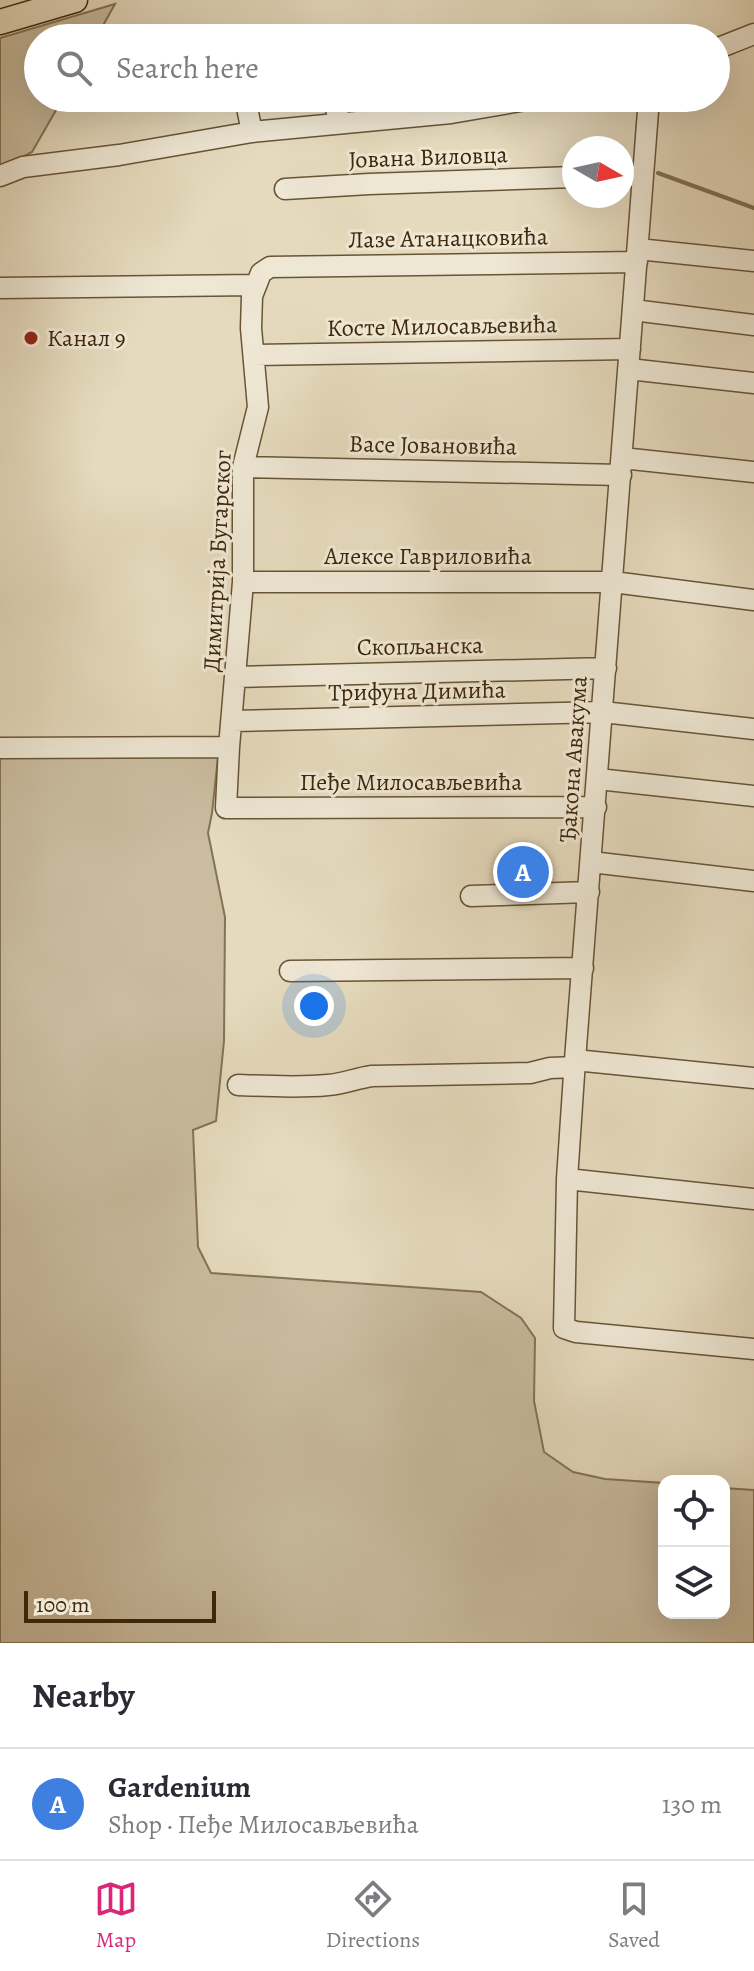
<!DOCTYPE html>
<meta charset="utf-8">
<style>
:root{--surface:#fff;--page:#f2f2f3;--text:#2b2b33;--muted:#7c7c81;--line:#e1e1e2;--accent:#db2777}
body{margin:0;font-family:Alegreya,serif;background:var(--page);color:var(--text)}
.controls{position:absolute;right:24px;bottom:24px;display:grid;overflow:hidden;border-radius:16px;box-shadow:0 8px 32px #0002}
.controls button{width:72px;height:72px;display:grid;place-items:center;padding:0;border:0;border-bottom:2px solid var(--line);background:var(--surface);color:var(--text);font:40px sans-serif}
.compass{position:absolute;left:562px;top:136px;width:72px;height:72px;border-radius:50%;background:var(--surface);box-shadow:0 8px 32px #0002;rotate:99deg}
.scale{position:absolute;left:24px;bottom:20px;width:192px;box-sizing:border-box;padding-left:8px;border:4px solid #3f270a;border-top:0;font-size:22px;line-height:28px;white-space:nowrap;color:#3f270a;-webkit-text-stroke:6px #eee7d4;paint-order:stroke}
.you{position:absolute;left:314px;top:1006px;width:28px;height:28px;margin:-20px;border:6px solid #fff;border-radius:50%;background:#1a73e8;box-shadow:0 0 0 12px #1a73e833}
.badge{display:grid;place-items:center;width:52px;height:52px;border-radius:50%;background:var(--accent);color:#fff;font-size:26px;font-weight:700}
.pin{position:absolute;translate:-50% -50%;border:4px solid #fff;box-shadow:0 2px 8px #0006}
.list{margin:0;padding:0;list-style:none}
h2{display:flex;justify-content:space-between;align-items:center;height:104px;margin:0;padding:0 32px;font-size:34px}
h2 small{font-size:26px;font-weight:400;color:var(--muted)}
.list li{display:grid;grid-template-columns:52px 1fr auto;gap:24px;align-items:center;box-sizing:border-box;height:112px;padding:0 32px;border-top:2px solid var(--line)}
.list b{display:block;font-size:30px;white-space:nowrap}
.list p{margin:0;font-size:26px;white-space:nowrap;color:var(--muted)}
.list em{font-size:26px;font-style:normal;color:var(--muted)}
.icon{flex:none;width:44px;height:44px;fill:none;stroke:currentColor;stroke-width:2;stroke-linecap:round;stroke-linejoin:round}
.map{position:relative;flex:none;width:754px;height:1643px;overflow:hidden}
.search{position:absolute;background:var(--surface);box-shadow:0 8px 32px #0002;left:24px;right:24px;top:24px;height:88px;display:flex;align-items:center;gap:20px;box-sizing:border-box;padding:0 28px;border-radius:44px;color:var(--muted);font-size:30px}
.sheet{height:216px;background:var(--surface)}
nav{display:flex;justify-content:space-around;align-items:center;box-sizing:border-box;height:112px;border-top:2px solid var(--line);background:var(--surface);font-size:22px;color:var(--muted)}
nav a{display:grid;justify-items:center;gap:4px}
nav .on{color:var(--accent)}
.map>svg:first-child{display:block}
.green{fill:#c9bc9f;stroke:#847254;stroke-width:2}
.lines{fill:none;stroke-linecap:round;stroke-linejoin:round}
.stream{stroke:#816e51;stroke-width:4}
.minor-casing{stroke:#685437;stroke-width:23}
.major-casing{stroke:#3f270a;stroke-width:27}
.minor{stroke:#eee7d4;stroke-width:20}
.major{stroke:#e5dabd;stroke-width:24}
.poi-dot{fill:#8f2418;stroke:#eee7d4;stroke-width:3}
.labels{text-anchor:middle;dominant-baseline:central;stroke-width:6;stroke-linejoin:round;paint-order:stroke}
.street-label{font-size:24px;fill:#3f270a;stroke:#eee7d4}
.poi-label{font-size:24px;fill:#3f270a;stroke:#eee7d4;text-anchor:start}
</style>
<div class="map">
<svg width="754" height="1643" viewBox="0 0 754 1643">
<rect width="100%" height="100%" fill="#e5dabd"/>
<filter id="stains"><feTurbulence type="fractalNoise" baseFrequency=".0025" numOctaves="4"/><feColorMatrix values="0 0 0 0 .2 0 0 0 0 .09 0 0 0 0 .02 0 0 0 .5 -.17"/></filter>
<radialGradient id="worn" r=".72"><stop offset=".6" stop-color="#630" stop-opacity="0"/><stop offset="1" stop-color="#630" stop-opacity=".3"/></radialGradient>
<path class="green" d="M 115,4 L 96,38 L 38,38 L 38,98 L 63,98 L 32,152 L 0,168 L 0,38 Z
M 0,756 L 218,757 L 212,813 L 208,833 L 225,917 L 224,1041 L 216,1121 L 193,1130 L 198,1247 L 211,1273 L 481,1292 L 521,1318 L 535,1338 L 534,1401 L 544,1452 L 573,1472 L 605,1479 L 664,1483 L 664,1613 L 724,1613 L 724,1488 L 754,1490 L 754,1643 L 0,1643 Z"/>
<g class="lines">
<path class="stream" d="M 658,173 L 754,208"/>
<g class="minor-casing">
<path id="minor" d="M 716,49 L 754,34
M 245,98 L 252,132
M 333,98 L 340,123
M 649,98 L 575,1060 L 567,1179 L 564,1328 L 576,1332 L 754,1349
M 0,176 L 23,167 L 119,155 L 252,132 L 451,113 L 538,98
M 622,176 L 643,175
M 285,189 L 369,184 L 574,177
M 638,249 L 754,261
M 0,288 L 255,285
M 633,310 L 754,325
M 254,355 L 630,349
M 629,369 L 754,383
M 622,458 L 754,472
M 243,467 L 621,475
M 243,582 L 613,582 L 754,600
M 236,677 L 606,668
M 232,721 L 603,712 L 754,729
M 0,748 L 229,747
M 598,779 L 754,796
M 596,807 L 226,808 L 229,747 L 243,582 L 243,467 L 258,407 L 251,328 L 252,296 L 261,273 L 270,267 L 637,262
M 591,862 L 754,881
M 471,896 L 589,892
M 290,971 L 583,968
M 575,1060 L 754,1078
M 238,1085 C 268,1086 298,1088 328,1085 C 343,1084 357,1078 372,1076 L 530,1073 L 550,1068 L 575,1067
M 567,1179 L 754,1199"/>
</g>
<g class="major-casing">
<path id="major" d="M 0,22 L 75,0"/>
</g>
<use href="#minor" class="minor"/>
<use href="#major" class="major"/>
</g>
<circle class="poi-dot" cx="31" cy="338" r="8"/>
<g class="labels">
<g class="street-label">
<text transform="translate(428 157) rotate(-2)">Јована Виловца</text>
<text transform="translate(448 238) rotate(-1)">Лазе Атанацковића</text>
<text transform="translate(442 326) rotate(-1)">Косте Милосављевића</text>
<text transform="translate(433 445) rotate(1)">Васе Јовановића</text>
<text x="428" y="556">Алексе Гавриловића</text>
<text transform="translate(217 561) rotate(-87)">Димитрија Бугарског</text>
<text transform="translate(420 646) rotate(-1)">Скопљанска</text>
<text transform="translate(417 691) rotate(-1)">Трифуна Димића</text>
<text transform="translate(573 759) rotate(-86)">Ђакона Авакума</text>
<text x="411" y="782">Пеђе Милосављевића</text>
</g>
<g class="poi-label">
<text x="47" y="338">Канал 9</text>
</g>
</g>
<rect width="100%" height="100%" filter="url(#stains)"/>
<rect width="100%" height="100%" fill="url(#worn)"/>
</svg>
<div class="controls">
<button><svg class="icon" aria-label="locate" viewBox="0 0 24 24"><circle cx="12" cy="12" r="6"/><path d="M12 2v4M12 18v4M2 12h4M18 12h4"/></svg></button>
<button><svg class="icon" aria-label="layers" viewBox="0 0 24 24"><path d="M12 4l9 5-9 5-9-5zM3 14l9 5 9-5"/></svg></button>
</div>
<svg class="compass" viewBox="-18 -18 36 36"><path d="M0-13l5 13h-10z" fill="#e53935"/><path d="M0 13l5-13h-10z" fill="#7c7c81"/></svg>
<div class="scale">100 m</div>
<div class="you"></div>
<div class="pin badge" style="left:523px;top:872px;background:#3f7fe0">A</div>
<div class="search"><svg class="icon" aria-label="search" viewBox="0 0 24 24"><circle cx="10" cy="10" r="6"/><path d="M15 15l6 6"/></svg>Search here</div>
</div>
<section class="sheet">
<h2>Nearby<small></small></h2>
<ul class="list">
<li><span class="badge" style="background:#3f7fe0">A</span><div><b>Gardenium</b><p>Shop · Пеђе Милосављевића</p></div><em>130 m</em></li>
</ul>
</section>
<nav>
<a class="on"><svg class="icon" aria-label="map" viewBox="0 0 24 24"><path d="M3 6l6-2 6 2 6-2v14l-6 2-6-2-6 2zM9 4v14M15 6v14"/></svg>Map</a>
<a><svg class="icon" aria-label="directions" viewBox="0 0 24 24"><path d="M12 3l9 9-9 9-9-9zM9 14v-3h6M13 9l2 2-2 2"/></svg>Directions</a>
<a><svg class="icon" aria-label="saved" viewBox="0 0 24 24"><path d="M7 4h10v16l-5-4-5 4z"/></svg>Saved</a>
</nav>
